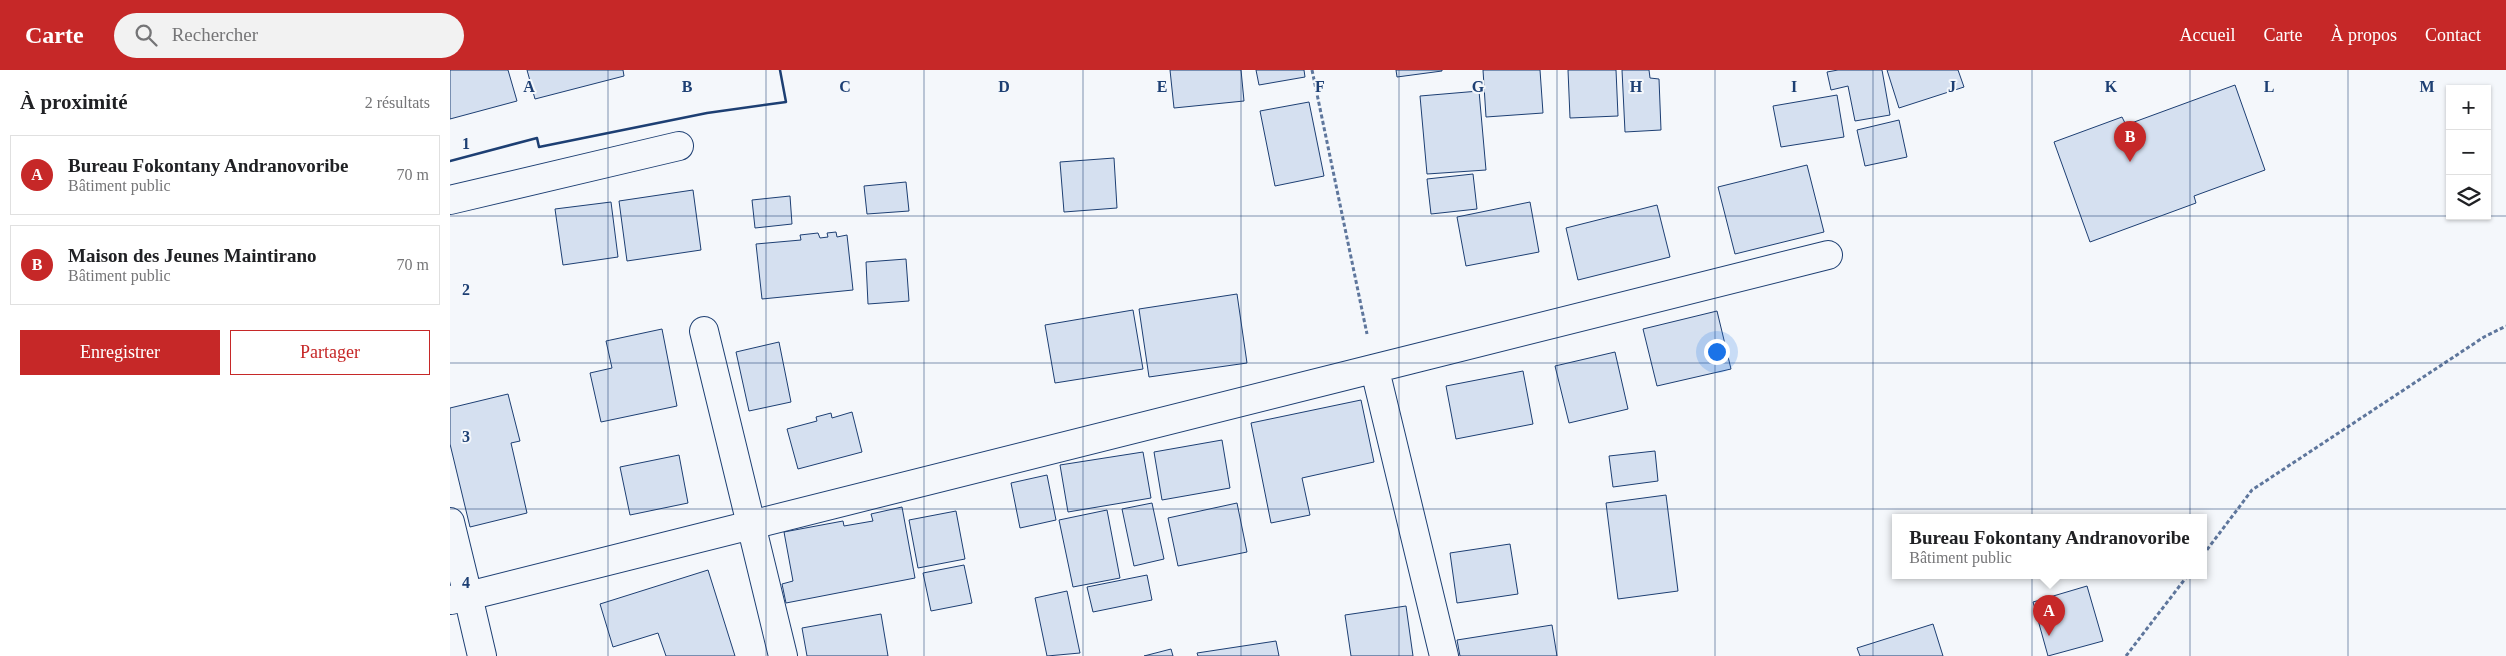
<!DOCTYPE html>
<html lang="fr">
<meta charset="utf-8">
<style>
:root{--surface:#fff;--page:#f2f2f2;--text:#202124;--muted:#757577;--line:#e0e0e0;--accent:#c62828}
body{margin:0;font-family:"Times New Roman",serif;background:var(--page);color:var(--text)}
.controls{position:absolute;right:15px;top:15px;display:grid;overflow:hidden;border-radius:0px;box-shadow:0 1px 4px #0004}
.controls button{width:45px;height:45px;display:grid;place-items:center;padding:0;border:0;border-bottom:1px solid var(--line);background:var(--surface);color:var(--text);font:25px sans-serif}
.you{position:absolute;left:1266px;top:281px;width:18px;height:18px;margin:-12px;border:4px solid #fff;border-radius:50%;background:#1a73e8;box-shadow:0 0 0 8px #1a73e833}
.badge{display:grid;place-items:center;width:32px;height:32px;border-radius:50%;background:var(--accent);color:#fff;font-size:16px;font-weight:700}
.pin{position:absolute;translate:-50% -41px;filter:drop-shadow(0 1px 2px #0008)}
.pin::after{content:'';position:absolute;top:26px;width:18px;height:15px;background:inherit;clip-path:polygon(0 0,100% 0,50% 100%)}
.popup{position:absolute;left:1442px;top:444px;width:315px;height:65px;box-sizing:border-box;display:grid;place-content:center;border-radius:0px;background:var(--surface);filter:drop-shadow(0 1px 4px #0005);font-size:16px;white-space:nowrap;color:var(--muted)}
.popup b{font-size:19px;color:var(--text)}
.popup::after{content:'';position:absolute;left:50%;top:100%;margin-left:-10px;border:10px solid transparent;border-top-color:var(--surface)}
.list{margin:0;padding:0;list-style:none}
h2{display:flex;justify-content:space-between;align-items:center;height:65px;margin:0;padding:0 20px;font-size:21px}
h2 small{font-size:16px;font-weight:400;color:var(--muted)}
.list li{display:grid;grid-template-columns:32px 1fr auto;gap:15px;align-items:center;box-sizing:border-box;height:80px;margin:0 10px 10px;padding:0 10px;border:1px solid var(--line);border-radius:0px}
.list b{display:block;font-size:19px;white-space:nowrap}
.list p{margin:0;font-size:16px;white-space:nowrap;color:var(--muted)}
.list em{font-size:16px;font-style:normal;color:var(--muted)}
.actions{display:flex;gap:10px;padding:15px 20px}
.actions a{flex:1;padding:11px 0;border:1px solid var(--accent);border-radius:0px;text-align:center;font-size:18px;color:var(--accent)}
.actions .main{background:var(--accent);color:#fff}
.icon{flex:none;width:28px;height:28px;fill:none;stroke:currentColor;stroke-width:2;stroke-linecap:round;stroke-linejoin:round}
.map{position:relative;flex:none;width:2056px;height:586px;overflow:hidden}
header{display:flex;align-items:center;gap:30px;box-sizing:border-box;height:70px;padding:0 25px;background:var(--accent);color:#fff}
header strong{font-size:24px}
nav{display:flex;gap:28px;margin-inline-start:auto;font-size:18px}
.search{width:350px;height:45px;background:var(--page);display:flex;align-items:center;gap:12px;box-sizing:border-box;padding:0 18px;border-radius:28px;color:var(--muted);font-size:19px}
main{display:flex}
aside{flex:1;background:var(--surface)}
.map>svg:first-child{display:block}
.building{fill:#d5e0f0;stroke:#1d3f73}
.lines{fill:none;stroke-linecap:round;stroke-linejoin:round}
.minor-casing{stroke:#1d3f73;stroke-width:30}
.path{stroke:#5e769c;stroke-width:3;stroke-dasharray:4 2.5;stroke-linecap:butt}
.minor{stroke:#f4f7fb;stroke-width:28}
.wall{stroke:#1d3f73;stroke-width:2.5}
.grid{fill:none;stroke:#1d3f73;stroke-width:1;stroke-opacity:0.55}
.grid-label{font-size:16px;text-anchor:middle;font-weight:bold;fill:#1d3f73;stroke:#f4f7fb;stroke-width:4;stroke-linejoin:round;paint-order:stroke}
</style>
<header>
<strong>Carte</strong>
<div class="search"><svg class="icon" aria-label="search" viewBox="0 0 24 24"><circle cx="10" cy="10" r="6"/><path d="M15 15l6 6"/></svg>Rechercher</div>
<nav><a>Accueil</a><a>Carte</a><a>À propos</a><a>Contact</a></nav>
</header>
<main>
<aside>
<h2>À proximité<small>2 résultats</small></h2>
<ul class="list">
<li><span class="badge">A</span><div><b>Bureau Fokontany Andranovoribe</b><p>Bâtiment public</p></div><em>70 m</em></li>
<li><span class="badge">B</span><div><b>Maison des Jeunes Maintirano</b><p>Bâtiment public</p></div><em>70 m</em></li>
</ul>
<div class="actions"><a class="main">Enregistrer</a><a>Partager</a></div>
</aside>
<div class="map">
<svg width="2056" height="586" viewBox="0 0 2056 586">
<rect width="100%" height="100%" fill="#f4f7fb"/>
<path class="building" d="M 0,0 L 58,0 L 67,31 L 0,49 Z
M 77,0 L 173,0 L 174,6 L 85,29 Z
M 720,0 L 791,0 L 794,31 L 724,38 Z
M 806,0 L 854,0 L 855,7 L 809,15 Z
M 946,0 L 992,0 L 992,1 L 947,7 Z
M 1033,0 L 1090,0 L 1093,43 L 1036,47 Z
M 1118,0 L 1166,0 L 1168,46 L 1120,48 Z
M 1172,0 L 1199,0 L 1200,8 L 1209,9 L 1211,60 L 1175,62 Z
M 1388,0 L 1432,0 L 1440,45 L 1405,51 L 1398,16 L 1381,20 L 1377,2 Z
M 1437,0 L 1508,0 L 1514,17 L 1449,38 Z
M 1785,15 L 1815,100 L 1744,126 L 1746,133 L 1640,172 L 1604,72 L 1672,47 L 1676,55 Z
M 1029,21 L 1036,100 L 977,104 L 970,26 Z
M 1387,25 L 1394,67 L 1331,77 L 1323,36 Z
M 859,32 L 874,106 L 825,116 L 810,41 Z
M 1449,50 L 1457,87 L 1415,96 L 1407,60 Z
M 664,88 L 667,138 L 614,142 L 610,92 Z
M 1357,95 L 1374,162 L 1285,184 L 1268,117 Z
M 1023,104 L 1027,139 L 981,144 L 977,109 Z
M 456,112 L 459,141 L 417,144 L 414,116 Z
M 243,120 L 251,180 L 177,191 L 169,131 Z
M 340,126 L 342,154 L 305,158 L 302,130 Z
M 161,132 L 168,187 L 113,195 L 105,139 Z
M 1080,132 L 1089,182 L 1016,196 L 1007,147 Z
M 1207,135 L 1220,187 L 1128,210 L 1116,158 Z
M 386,162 L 387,167 L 397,165 L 403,220 L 312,229 L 306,174 L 351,170 L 350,165 L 368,163 L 370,168 L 378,167 L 377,163 Z
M 456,189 L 459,231 L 418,234 L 416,192 Z
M 787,224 L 797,293 L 699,307 L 689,239 Z
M 683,240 L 693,299 L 605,313 L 595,255 Z
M 1267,241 L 1281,299 L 1207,316 L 1193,259 Z
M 212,259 L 227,336 L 151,352 L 140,303 L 162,298 L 156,271 Z
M 329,272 L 341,332 L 299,341 L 286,282 Z
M 1165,282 L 1178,339 L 1119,353 L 1105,296 Z
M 1073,301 L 1083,354 L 1006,369 L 996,316 Z
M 58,324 L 70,371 L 61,373 L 77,443 L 20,457 L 0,374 L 0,338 Z
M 911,330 L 924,392 L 852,408 L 860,445 L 821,453 L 801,353 Z
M 402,342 L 412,382 L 348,399 L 337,359 L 367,351 L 366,347 L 381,343 L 382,348 Z
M 772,370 L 780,418 L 712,430 L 704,382 Z
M 1205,381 L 1208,411 L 1163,417 L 1159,386 Z
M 693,382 L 701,428 L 618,442 L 610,395 Z
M 229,385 L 238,433 L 180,445 L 170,397 Z
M 597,405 L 606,450 L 570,458 L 561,413 Z
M 1216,425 L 1228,521 L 1168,529 L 1156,433 Z
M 702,433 L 714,489 L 684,496 L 672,439 Z
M 787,433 L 797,482 L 728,496 L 718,448 Z
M 452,437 L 465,508 L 336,533 L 332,514 L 343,511 L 334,462 L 393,451 L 394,456 L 423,451 L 421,444 Z
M 657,440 L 670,508 L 623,517 L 609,450 Z
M 506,441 L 515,489 L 468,498 L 459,450 Z
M 1060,474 L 1068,524 L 1007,533 L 1000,483 Z
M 514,495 L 522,533 L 481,541 L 473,503 Z
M 258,500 L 285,586 L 216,586 L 208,563 L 163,577 L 150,534 Z
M 697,505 L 702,530 L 643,542 L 637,517 Z
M 1637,516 L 1653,571 L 1598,586 L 1583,532 Z
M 617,521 L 630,583 L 597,586 L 585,528 Z
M 956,536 L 963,586 L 901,586 L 895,545 Z
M 431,544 L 438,586 L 357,586 L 352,558 Z
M 1483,554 L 1493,586 L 1410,586 L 1407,578 Z
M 1102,555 L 1107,586 L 1010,586 L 1007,570 Z
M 826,571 L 829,586 L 748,586 L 747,583 Z
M 721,579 L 723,586 L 694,586 Z"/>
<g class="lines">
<g class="minor-casing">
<path id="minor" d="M 0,130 L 229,76
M 254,261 L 333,586
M 925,300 L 994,586
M 0,452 L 18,526 C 470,409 925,300 1378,185
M 1,530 L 18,526 L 32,586"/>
</g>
<path class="path" d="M 862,0 L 917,264
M 1753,485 L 1802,420 L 2034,267 L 2056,256
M 1676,586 L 1738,505"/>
<use href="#minor" class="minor"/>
<path class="wall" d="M 0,91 L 87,68 L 89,77 L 257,43 L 336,32 L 330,0"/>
</g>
<path class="grid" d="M 158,0 L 158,586M 316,0 L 316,586M 474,0 L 474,586M 633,0 L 633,586M 791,0 L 791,586M 949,0 L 949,586M 1107,0 L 1107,586M 1265,0 L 1265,586M 1423,0 L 1423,586M 1582,0 L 1582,586M 1740,0 L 1740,586M 1898,0 L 1898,586M 0,146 L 2056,146M 0,293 L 2056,293M 0,439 L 2056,439"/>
<g class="grid-label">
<text x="79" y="22">A</text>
<text x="237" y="22">B</text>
<text x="395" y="22">C</text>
<text x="554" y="22">D</text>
<text x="712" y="22">E</text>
<text x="870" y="22">F</text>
<text x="1028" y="22">G</text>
<text x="1186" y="22">H</text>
<text x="1344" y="22">I</text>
<text x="1502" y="22">J</text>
<text x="1661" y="22">K</text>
<text x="1819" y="22">L</text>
<text x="1977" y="22">M</text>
<text x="16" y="79">1</text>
<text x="16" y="225">2</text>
<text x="16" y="372">3</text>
<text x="16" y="518">4</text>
</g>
</svg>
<div class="controls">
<button>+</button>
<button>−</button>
<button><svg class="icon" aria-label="layers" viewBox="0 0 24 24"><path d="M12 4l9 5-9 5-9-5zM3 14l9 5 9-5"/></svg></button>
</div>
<div class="you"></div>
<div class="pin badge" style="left:1599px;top:566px">A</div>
<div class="popup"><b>Bureau Fokontany Andranovoribe</b>Bâtiment public</div>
<div class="pin badge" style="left:1680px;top:92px">B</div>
</div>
</main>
